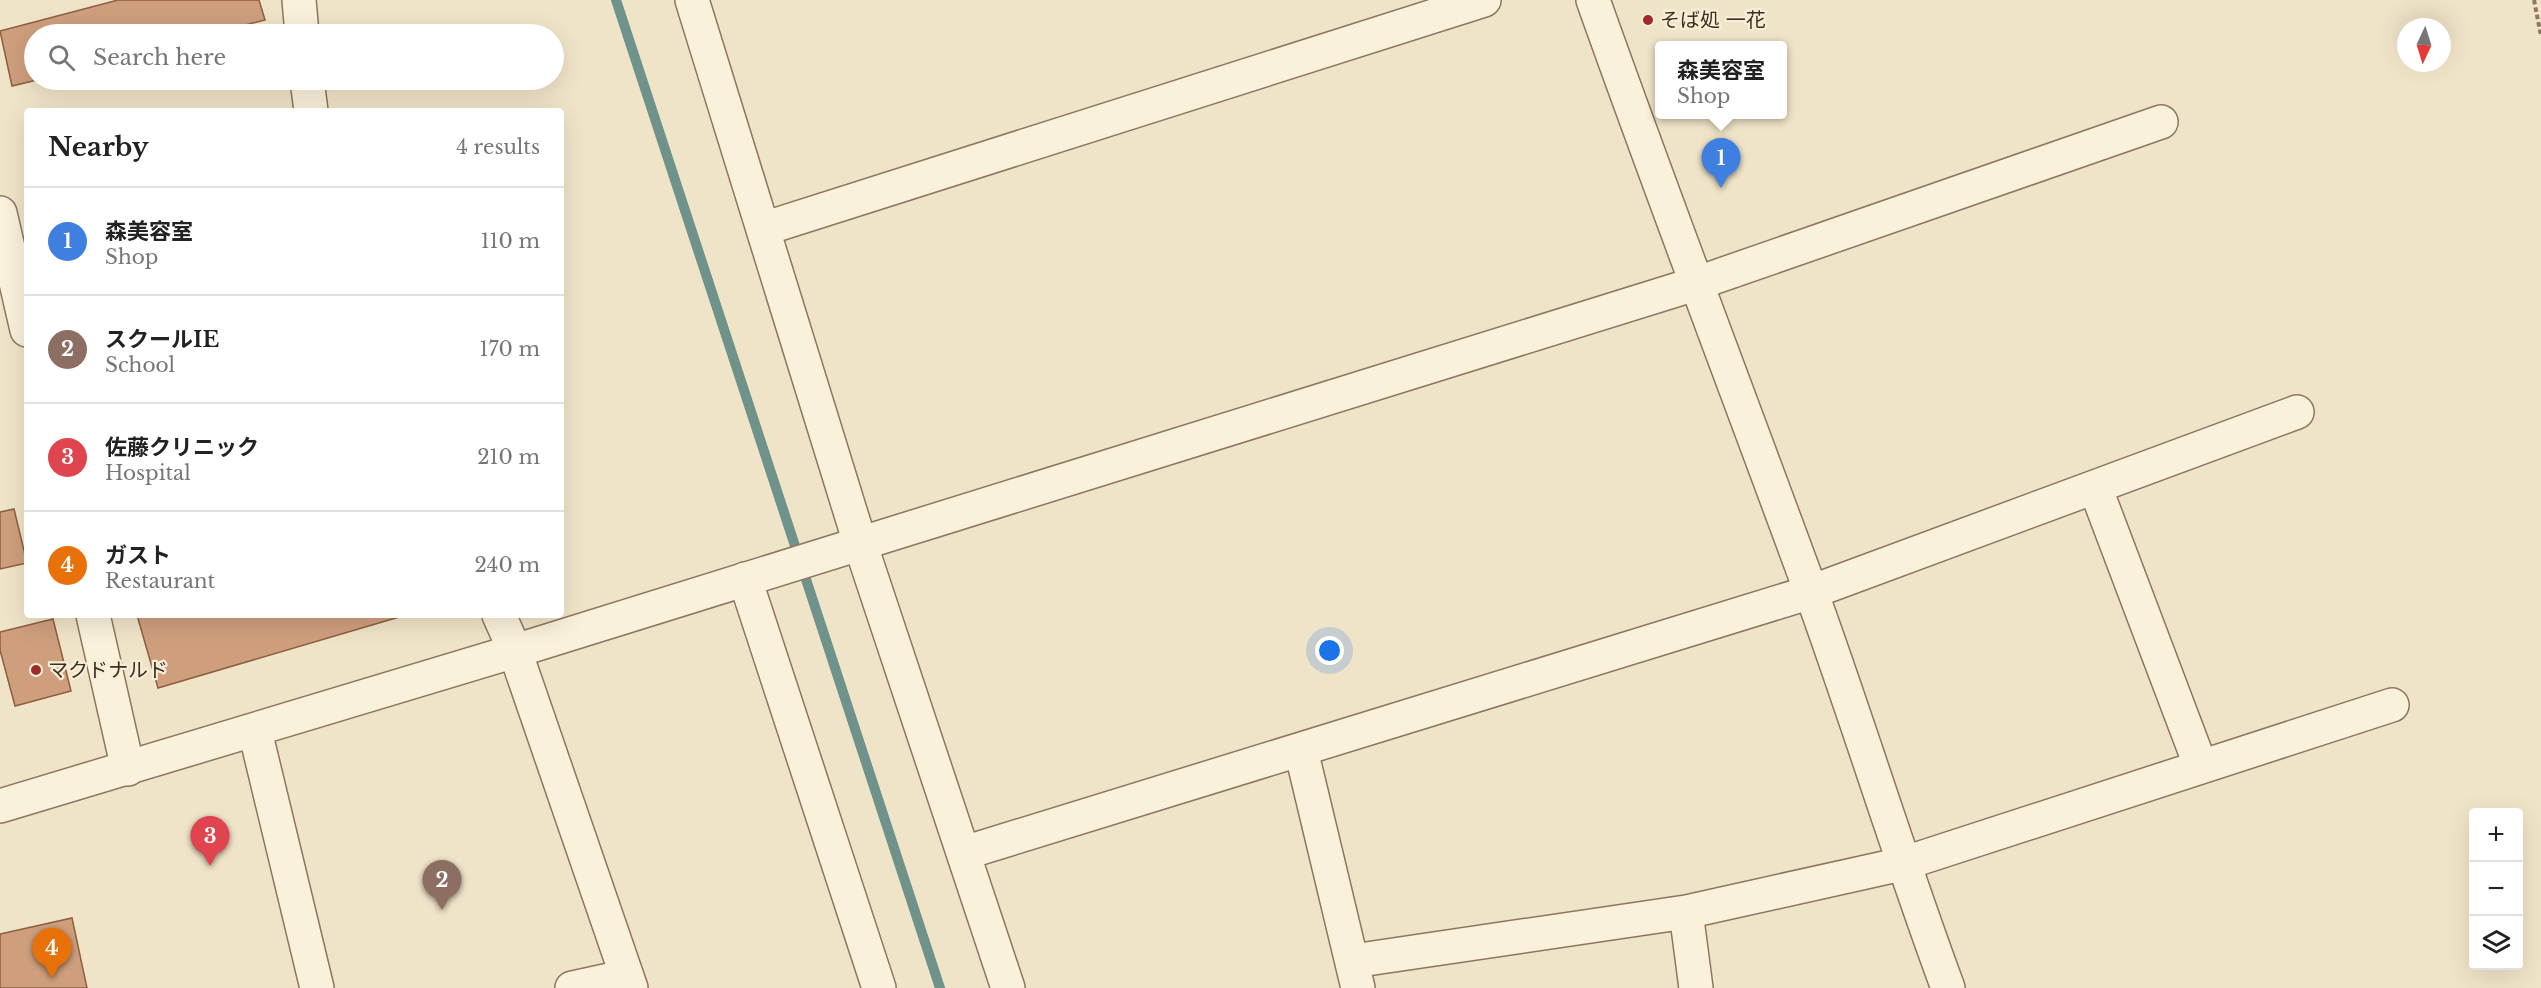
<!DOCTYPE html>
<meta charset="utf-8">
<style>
:root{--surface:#fff;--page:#f2f2f2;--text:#222;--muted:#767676;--line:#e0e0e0;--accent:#db2777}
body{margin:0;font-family:"Libre Baskerville","Noto Sans JP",serif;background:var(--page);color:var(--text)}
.controls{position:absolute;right:18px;bottom:18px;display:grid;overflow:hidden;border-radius:6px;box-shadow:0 6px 24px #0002}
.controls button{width:54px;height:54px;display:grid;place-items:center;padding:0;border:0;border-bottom:2px solid var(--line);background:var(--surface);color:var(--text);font:30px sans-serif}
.compass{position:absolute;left:2397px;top:18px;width:54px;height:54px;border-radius:50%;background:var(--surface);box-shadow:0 6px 24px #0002;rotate:184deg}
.you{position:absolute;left:1330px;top:651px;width:21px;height:21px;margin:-15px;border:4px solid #fff;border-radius:50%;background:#1a73e8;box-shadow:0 0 0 9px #1a73e833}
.badge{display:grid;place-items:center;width:39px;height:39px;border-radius:50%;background:var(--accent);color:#fff;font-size:20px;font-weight:700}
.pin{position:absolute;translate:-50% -50px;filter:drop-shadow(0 2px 3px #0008)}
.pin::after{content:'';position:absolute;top:32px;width:21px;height:18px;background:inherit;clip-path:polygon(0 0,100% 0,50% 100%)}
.popup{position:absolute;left:1655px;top:41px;width:132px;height:78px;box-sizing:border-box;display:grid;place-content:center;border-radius:6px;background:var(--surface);filter:drop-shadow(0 2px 4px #0005);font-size:20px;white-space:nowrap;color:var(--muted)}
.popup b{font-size:22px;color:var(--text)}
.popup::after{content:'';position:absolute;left:50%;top:100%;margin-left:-12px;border:12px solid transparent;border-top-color:var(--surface)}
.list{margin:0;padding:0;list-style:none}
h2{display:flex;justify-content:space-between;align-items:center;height:78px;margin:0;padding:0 24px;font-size:26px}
h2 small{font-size:20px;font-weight:400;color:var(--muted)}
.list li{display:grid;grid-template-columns:39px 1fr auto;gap:18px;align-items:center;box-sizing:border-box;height:108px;padding:0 24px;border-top:2px solid var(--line)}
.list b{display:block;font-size:22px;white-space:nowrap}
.list p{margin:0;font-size:20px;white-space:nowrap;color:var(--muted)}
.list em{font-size:20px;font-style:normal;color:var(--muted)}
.icon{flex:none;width:33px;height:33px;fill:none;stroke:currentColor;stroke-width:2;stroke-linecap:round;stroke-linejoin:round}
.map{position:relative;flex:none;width:2541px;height:988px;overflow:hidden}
.search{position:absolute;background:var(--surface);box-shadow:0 6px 24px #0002;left:24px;top:24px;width:540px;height:66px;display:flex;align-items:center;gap:15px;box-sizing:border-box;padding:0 21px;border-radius:33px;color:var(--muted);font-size:22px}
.panel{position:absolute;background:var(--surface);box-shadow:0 6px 24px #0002;left:24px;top:108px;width:540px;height:510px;border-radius:6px}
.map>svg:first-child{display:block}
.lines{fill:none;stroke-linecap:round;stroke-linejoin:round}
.stream{stroke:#6f938a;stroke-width:10}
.building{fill:#cf9f7d;stroke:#8d5f41;stroke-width:1.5}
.minor-casing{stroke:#8d765c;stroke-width:36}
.tertiary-casing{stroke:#8d765c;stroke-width:36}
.path{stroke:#8d765c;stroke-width:4;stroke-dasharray:4.5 3;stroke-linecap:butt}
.minor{stroke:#faf1dc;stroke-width:33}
.tertiary{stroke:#faf1dc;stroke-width:33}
.poi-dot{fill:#9e2a2b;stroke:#f7eed8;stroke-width:2}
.labels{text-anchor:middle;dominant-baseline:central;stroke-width:4.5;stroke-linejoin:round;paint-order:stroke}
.poi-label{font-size:20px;fill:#3d2e20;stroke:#f7eed8;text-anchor:start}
</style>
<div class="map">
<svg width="2541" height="988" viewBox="0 0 2541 988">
<rect width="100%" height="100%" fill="#f0e4c8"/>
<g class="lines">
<path class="stream" d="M 616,0 L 940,988"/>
</g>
<path class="building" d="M 118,0 L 259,0 L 265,20 L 210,34 L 34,34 L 34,80 L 37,80 L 12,86 L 0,31 Z
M 14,509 L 27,563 L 0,569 L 0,512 Z
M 137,615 L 406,615 L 158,688 Z
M 53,619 L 71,691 L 15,706 L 0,650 L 0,632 Z
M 72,918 L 87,988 L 0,988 L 0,934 Z"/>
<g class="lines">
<g class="minor-casing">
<path id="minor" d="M 299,0 L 302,34
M 692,0 L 860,543 L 1008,988
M 307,80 L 311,111
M 0,213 L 27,330
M 763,229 L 1484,0
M 1695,284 L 2161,122
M 2095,487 L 2201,767
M 745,579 L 879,988
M 93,615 L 128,769
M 499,615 L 515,651 L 631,988
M 255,731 L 317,988
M 1301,750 L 1358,988
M 964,853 L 1811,592 L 2297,412
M 1686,912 L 1696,988
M 1353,961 L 1686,912 L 1902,864 L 2392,705
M 572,988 L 627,976"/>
</g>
<g class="tertiary-casing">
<path id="tertiary" d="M 1593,0 C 1663,197 1738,393 1810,589 C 1858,721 1899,856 1948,988
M 0,806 L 515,651 L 1695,284"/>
</g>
<path class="path" d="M 2534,0 L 2541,36"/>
<use href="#minor" class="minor"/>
<use href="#tertiary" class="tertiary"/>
</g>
<g class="poi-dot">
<circle cx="1648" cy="20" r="6"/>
<circle cx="36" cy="670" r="6"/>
</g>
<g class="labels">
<g class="poi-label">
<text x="1660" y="20">そば処 一花</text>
<text x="48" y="670">マクドナルド</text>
</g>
</g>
</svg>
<div class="controls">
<button>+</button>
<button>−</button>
<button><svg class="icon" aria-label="layers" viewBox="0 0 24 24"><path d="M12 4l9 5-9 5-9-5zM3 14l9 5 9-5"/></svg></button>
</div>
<svg class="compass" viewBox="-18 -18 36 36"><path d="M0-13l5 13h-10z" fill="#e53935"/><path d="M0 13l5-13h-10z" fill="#767676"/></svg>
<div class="you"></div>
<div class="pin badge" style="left:1721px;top:188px;background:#3f7fe0">1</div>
<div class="popup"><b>森美容室</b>Shop</div>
<div class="pin badge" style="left:442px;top:910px;background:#8d6e63">2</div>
<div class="pin badge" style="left:210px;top:866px;background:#e0444e">3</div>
<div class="pin badge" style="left:52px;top:978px;background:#e8710a">4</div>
<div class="search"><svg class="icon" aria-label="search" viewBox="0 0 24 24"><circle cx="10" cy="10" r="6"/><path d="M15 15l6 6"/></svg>Search here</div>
<section class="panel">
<h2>Nearby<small>4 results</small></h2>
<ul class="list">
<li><span class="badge" style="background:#3f7fe0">1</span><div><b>森美容室</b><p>Shop</p></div><em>110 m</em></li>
<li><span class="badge" style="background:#8d6e63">2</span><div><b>スクールIE</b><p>School</p></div><em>170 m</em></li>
<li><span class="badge" style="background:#e0444e">3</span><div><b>佐藤クリニック</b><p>Hospital</p></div><em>210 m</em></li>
<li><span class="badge" style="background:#e8710a">4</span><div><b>ガスト</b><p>Restaurant</p></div><em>240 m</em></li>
</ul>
</section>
</div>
